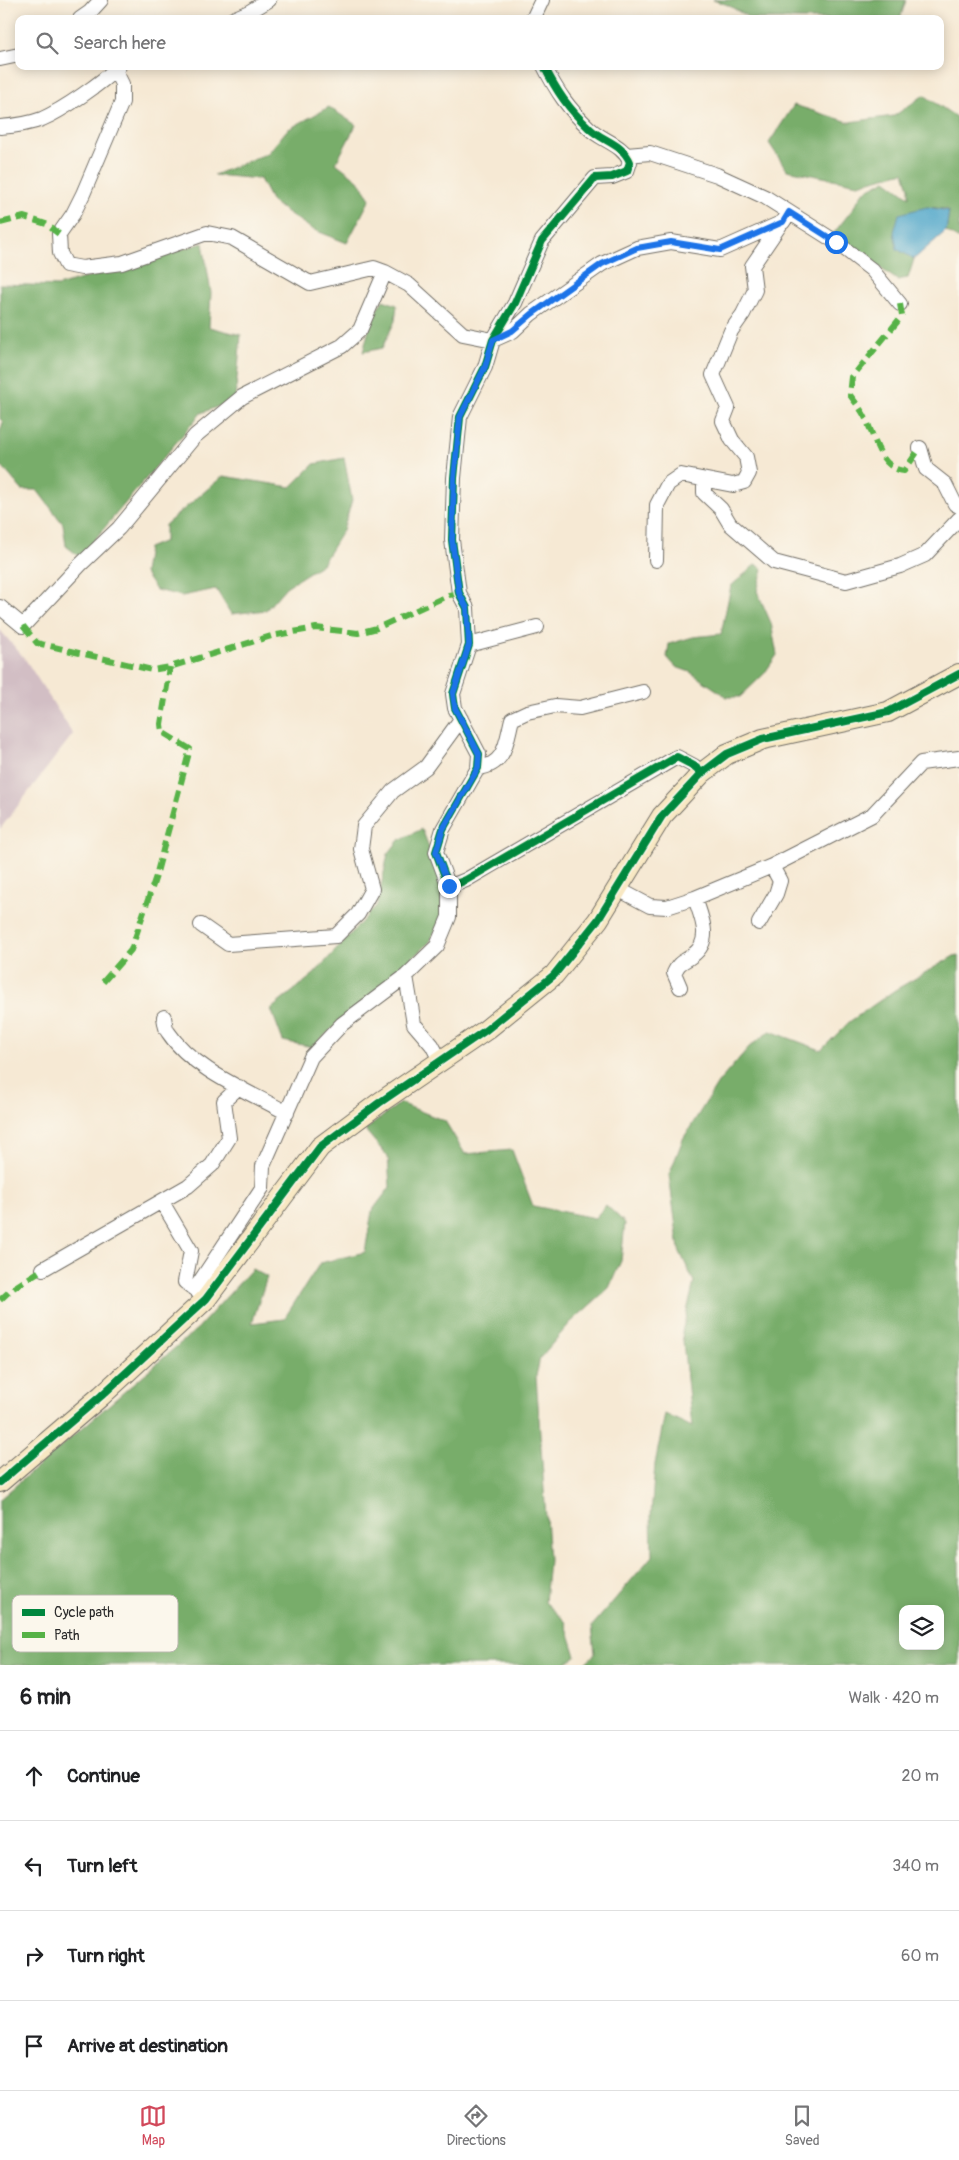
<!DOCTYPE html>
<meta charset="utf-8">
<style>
:root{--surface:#fff;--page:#f6f6f6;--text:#202124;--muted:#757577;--line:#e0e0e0;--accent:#d1495b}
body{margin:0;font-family:Pangolin,sans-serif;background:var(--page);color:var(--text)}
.controls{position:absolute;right:15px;bottom:15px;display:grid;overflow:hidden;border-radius:10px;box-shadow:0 2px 12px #0003}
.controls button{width:45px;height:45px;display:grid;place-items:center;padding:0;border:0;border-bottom:1px solid var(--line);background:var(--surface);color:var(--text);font:25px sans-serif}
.stop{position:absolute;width:15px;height:15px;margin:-11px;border:4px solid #1a73e8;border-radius:50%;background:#fff}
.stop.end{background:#1a73e8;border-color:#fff;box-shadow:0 1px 5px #0008}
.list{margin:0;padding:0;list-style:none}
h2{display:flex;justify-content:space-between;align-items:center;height:65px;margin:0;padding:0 20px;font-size:21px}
h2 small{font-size:16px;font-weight:400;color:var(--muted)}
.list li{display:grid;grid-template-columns:32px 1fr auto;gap:15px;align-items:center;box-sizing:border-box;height:90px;padding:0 20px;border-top:1px solid var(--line)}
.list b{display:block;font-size:19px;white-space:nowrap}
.list em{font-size:16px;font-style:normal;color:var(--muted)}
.icon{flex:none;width:28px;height:28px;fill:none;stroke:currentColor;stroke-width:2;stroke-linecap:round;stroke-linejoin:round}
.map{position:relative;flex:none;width:959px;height:1665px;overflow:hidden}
.search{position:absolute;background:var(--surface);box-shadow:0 2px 12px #0003;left:15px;right:15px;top:15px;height:55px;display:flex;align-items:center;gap:12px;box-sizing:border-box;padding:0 18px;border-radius:10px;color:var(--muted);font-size:19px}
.sheet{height:425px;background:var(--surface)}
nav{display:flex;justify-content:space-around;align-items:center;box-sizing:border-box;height:70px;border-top:1px solid var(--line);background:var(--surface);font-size:14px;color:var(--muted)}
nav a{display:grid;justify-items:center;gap:2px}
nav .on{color:var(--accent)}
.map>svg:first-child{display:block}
.industrial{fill:#d2bec4}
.forest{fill:#78ad6a;stroke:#526c4a;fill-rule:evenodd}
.water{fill:#4ca4c9;stroke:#3c687a}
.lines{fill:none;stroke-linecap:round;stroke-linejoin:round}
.street-casing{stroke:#726e66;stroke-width:16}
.secondary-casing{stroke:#726e66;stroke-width:22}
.street{stroke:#fff;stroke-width:14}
.secondary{stroke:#f8e8c3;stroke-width:20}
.quiet{stroke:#56b246;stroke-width:6;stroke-dasharray:12 6;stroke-linecap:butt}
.cycleway-casing{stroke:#fbf7ec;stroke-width:11}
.cycleway{stroke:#00873e;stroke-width:8}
.route{stroke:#1a73e8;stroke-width:6}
.key{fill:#fbf7ec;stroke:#bdbab2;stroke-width:1}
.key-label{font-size:14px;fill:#2b2b2b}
</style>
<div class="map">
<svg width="959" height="1665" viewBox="0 0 959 1665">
<rect width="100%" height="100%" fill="#fbf7ec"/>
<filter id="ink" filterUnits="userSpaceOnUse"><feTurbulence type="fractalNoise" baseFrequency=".02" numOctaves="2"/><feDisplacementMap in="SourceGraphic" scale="10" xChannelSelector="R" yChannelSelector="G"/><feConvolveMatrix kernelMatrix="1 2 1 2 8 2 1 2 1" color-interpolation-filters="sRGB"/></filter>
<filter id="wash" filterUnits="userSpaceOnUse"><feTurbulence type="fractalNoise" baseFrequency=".0096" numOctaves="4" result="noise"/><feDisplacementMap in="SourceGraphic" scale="20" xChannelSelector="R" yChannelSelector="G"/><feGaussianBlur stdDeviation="1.12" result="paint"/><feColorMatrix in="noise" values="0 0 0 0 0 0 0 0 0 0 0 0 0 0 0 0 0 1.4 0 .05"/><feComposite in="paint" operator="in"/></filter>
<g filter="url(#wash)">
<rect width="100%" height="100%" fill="#f6e9d4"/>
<path class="industrial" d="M 0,630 L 25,659 L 73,734 L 0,829 Z"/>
<path class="forest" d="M 713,0 L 906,0 L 900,19 L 751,19 L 728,5 Z
M 924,95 L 956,117 L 959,131 L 959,239 L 946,231 L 949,211 L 947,209 L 927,207 L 897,249 L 914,259 L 908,278 L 897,280 L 833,234 L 852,210 L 863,192 L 886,180 L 909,197 L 909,188 L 904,172 L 858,184 L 787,170 L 769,143 L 794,105 L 849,122 L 894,116 Z
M 329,107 L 356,125 L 336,163 L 358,180 L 370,199 L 347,243 L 312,229 L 272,202 L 260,179 L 214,175 L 268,153 L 287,130 Z
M 203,243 L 211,293 L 209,327 L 241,335 L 235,400 L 201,413 L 80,557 L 66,546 L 63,524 L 37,490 L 22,490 L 0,464 L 0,432 L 3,422 L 0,419 L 0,284 L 58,286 Z
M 383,300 L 397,305 L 395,321 L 382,348 L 363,352 L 372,318 Z
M 344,458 L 352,500 L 343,530 L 322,564 L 286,587 L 266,610 L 231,614 L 216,589 L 182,596 L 156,590 L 144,573 L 148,548 L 165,541 L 165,525 L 223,476 L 291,487 L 314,464 Z
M 756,564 L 763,569 L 757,591 L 771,623 L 777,655 L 764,674 L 740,697 L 727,697 L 690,672 L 676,667 L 667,657 L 669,644 L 693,637 L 721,634 L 731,586 Z
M 422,829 L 445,889 L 441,919 L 430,942 L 312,1047 L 283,1041 L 271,1009 L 314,974 L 377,905 L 388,854 L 399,840 Z
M 959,955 L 959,1665 L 583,1665 L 595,1654 L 592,1626 L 652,1556 L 651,1515 L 655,1464 L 665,1414 L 692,1427 L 682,1332 L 694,1282 L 679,1250 L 669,1175 L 683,1139 L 718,1083 L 749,1047 L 770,1031 L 821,1050 L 849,1022 L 895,990 L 954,956 ZM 903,1609 L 940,1609 L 940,1646 L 903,1646 Z
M 400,1103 L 445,1121 L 465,1154 L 512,1150 L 533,1206 L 595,1218 L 606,1205 L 625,1223 L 621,1261 L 609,1288 L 570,1323 L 540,1358 L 536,1376 L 549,1560 L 545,1602 L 565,1621 L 576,1656 L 562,1665 L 0,1665 L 0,1499 L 198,1328 L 252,1269 L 267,1277 L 252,1323 L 284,1319 L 320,1263 L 365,1252 L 372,1211 L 390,1187 L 388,1157 L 365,1130 Z"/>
<path class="water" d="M 927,207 L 949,211 L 946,231 L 914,259 L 897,249 L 894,232 L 899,214 Z"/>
</g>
<g filter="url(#ink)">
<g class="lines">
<g class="street-casing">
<path id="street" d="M 80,19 L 90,12 L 101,0
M 233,19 L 249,12 L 269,0
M 533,19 L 542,0
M 0,59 L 19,55
M 544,66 C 557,92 568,108 589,128 C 602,141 623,144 630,162 L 627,171 L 612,177 L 595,178 L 542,241 L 515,303 L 493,340 L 485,367 L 460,417 L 454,478 L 452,540 L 459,593 L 467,608 L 469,645 L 453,694 L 455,708 L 479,754 L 478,768 L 443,829 L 436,852 L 449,887 L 466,880 L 677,757 L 694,766 L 702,773
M 115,70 L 122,84 L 122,102 L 83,194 L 73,214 L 59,234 L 60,253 L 66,265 L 82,268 L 122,263 L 207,233 L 232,238 L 310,283 L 374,268 L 385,272 L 409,285 L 463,334 L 493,340 L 513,331 L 531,314 L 602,264 L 637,248 L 671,242 L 720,250 L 783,222 L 789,213
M 0,127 C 14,126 29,124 42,119 C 63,110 103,82 119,66
M 627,155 L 650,153 L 717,175 L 765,197 L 836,242 L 872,270 L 900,304
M 920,448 L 926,469 L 945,484 L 955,504 L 959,506
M 704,481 L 704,493 L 721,509 L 730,524 L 774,562 L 846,581 L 900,566 L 925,555 L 959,519
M 656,560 L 657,505 L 668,484 L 681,475 L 733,485 L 744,482 L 749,473 L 746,457 L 732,440 L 723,421 L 728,408 L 713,375 L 731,331 L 743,314 L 755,290 L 752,266 L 782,222
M 0,607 L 23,626 L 80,565 L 119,528 L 195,436 L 242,397 L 342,346 L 360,330 L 385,272
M 469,645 L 537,627
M 478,768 C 506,765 506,742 512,719 L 527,712 L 555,706 L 580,708 L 643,692
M 618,889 L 650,906 L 667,907 L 695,898 L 772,866 L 872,815 L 921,763 L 959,758
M 759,923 L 776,894 L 780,881 L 772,866
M 201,925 L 228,944 L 336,936 L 358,914 L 372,889 L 361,849 L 364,826 L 393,791 L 426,767 L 461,719
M 406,976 L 414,1024 L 432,1045 L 441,1062
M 680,987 L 674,973 C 681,959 682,964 693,955 C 713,940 701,917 695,898
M 164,1017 C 165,1022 165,1028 168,1032 C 193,1070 248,1091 287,1113
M 162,1202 L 191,1251 L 185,1282 L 202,1295
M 43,1269 L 188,1186 L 212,1165 L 229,1138 L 224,1101 L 239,1087
M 195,1289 L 262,1188 L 263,1166 L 311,1057 L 342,1024 L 406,976 L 437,946 L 449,917 L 449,887"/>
</g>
<g class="secondary-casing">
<path id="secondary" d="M 0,1482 L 101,1396 L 206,1299 L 320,1147 L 379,1103 L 486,1030 L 554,975 L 598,920 L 662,816 L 702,773 L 727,754 L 763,739 L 888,712 L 959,674"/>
</g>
<use href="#street" class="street"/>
<use href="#secondary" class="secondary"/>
<path class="quiet" d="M 0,223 L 24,217 L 46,224 L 59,234
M 900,304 L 902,316 L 852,377 L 850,395 C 855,402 861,409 865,417 C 875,437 879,468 904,471 L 920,448
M 23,626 L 37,643 L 152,670 L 170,667 L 271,636 L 316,628 L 358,633 L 377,628 L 449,595 L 459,593
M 103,982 L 131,950 L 156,876 L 190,749 L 162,732 L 161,724 L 170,667
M 0,1300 L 12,1289 L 43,1269"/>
<g class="cycleway-casing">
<path id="cycleway" d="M 544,66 C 557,92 568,108 589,128 C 602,141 623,144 630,162 L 627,171 L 612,177 L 595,178 L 542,241 L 515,303 L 493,340 L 485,367 L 460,417 L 454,478 L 452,540 L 459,593 L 467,608 L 469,645 L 453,694 L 455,708 L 479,754 L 478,768 L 443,829 L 436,852 L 449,887 L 466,880 L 677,757 L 694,766 L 702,773
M 0,1482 L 101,1396 L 206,1299 L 320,1147 L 379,1103 L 486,1030 L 554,975 L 598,920 L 662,816 L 702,773 L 727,754 L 763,739 L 888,712 L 959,674"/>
</g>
<use href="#cycleway" class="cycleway"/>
</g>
</g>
<g class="lines" filter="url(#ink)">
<path class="route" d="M 449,886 L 436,852 L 443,829 L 478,768 L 479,754 L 455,708 L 453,694 L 469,645 L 467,608 L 459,593 L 452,540 L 454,478 L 460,417 L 485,367 L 493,340 L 512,331 L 532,314 L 602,264 L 637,248 L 671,242 L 720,250 L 783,222 L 789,212 L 836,242"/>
</g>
<rect x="12" y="1595" width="166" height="57" rx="8" class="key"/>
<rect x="22" y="1609" width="23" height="7" fill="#00873e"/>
<rect x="22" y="1632" width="23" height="6" fill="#56b246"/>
<g class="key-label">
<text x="54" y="1617">Cycle path</text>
<text x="54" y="1640">Path</text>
</g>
</svg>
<div class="controls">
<button><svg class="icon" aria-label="layers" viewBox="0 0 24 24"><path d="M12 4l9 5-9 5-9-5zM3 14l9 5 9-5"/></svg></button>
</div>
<div class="stop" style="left:836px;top:242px"></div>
<div class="stop end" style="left:449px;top:886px"></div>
<div class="search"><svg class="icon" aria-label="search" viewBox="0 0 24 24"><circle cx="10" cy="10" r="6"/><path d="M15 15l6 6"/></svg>Search here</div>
</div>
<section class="sheet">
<h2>6 min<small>Walk · 420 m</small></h2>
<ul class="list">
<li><svg class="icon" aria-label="ahead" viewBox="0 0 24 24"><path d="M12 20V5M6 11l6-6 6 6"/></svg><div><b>Continue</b></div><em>20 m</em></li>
<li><svg class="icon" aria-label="left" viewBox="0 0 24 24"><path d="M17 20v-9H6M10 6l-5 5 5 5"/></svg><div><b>Turn left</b></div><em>340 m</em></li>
<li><svg class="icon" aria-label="right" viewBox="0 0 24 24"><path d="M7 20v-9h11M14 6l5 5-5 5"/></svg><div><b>Turn right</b></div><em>60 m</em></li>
<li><svg class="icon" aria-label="arrive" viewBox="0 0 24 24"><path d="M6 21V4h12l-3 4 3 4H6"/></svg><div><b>Arrive at destination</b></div></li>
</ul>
</section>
<nav>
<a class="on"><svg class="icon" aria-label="map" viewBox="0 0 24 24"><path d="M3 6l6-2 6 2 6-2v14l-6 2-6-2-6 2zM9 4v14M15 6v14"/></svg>Map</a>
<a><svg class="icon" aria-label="directions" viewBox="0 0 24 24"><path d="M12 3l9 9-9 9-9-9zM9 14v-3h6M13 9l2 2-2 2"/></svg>Directions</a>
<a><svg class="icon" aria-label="saved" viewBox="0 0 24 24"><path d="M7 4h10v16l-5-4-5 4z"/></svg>Saved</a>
</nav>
